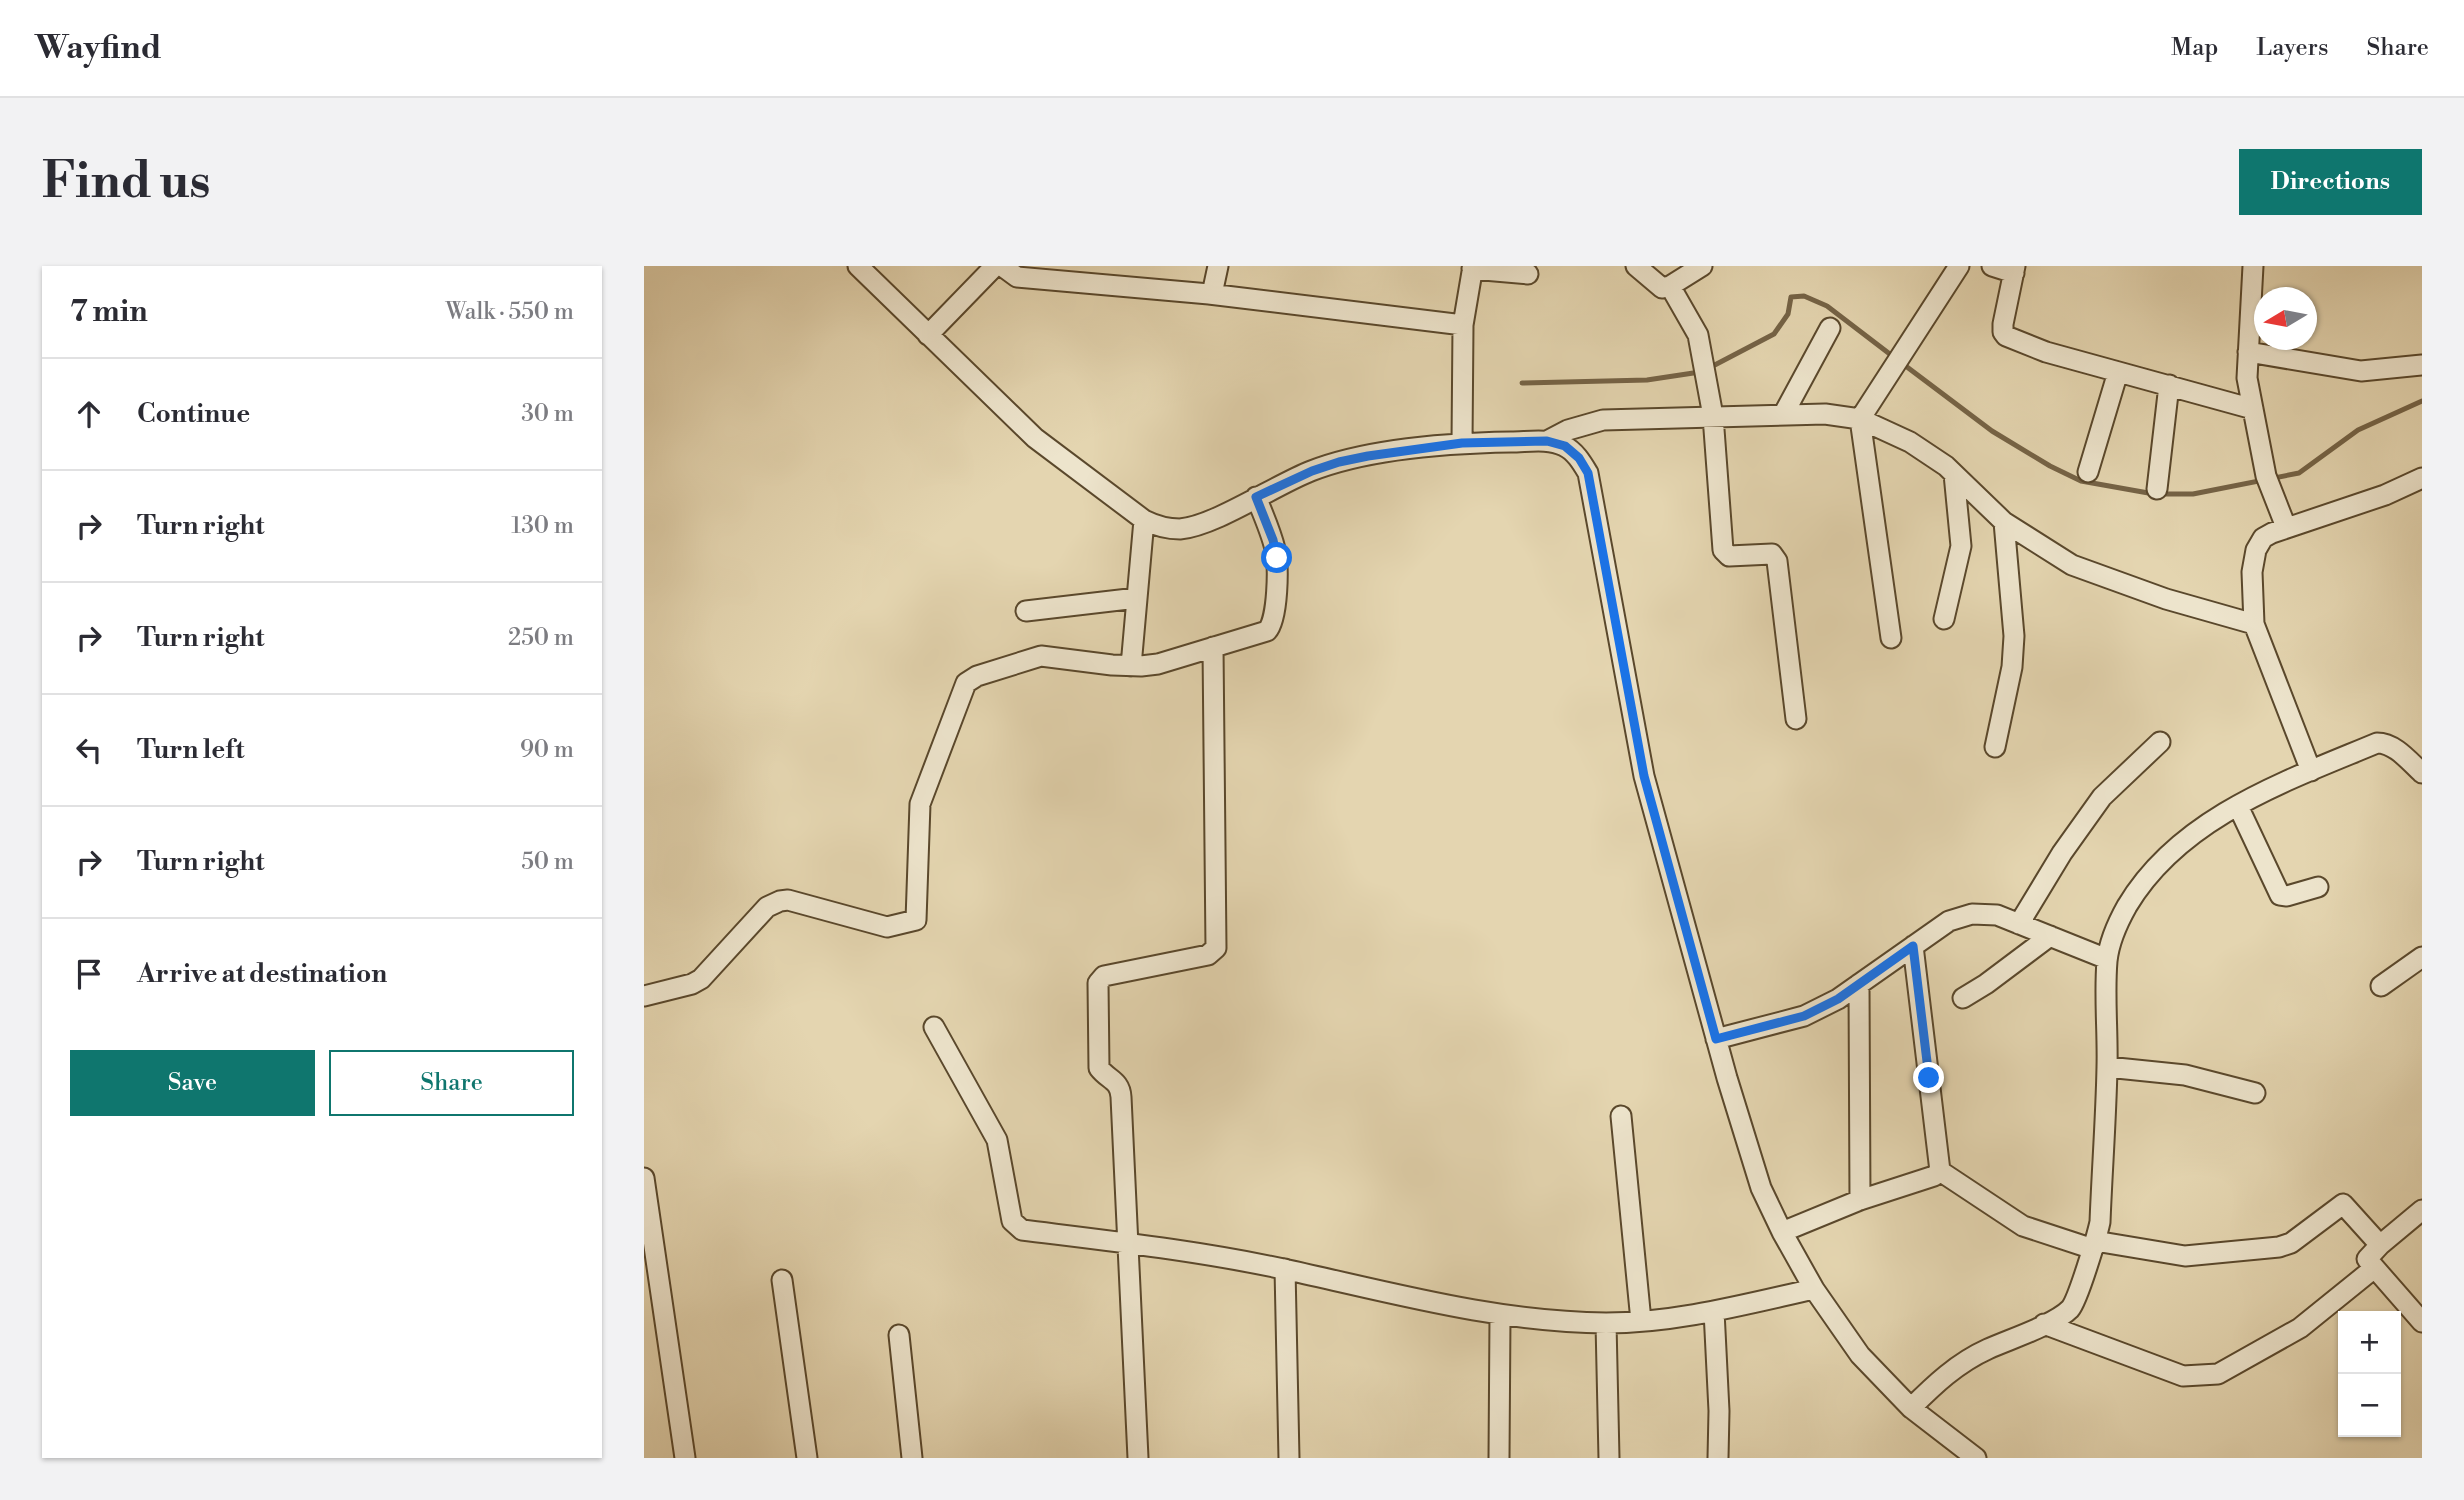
<!DOCTYPE html>
<meta charset="utf-8">
<style>
:root{--surface:#fff;--page:#f2f2f3;--text:#2b2b33;--muted:#7c7c81;--line:#e1e1e2;--accent:#0f766e}
body{margin:0;font-family:"Libre Bodoni",serif;background:var(--page);color:var(--text)}
.controls{position:absolute;right:21px;bottom:21px;display:grid;overflow:hidden;border-radius:0px;box-shadow:0 2px 5px #0004}
.controls button{width:63px;height:63px;display:grid;place-items:center;padding:0;border:0;border-bottom:2px solid var(--line);background:var(--surface);color:var(--text);font:35px sans-serif}
.compass{position:absolute;left:1610px;top:21px;width:63px;height:63px;border-radius:50%;background:var(--surface);box-shadow:0 2px 5px #0004;rotate:260deg}
.stop{position:absolute;width:21px;height:21px;margin:-16px;border:5px solid #1a73e8;border-radius:50%;background:#fff}
.stop.end{background:#1a73e8;border-color:#fff;box-shadow:0 2px 7px #0008}
.list{margin:0;padding:0;list-style:none}
h2{display:flex;justify-content:space-between;align-items:center;height:91px;margin:0;padding:0 28px;font-size:30px}
h2 small{font-size:23px;font-weight:400;color:var(--muted)}
.list li{display:grid;grid-template-columns:46px 1fr auto;gap:21px;align-items:center;box-sizing:border-box;height:112px;padding:0 28px;border-top:2px solid var(--line)}
.list b{display:block;font-size:26px;white-space:nowrap}
.list em{font-size:23px;font-style:normal;color:var(--muted)}
.actions{display:flex;gap:14px;padding:21px 28px}
.actions a{flex:1;padding:16px 0;border:2px solid var(--accent);border-radius:0px;text-align:center;font-size:24px;color:var(--accent)}
.actions .main{background:var(--accent);color:#fff}
.icon{flex:none;width:38px;height:38px;fill:none;stroke:currentColor;stroke-width:2;stroke-linecap:round;stroke-linejoin:round}
.map{position:relative;flex:none;width:1778px;height:1192px;overflow:hidden;border-radius:0px}
header{display:flex;align-items:center;gap:42px;box-sizing:border-box;height:98px;padding:0 35px;background:var(--surface);border-bottom:2px solid var(--line)}
header strong{font-size:33px}
nav{display:flex;gap:38px;margin-inline-start:auto;font-size:24px}
.intro{display:flex;align-items:center;justify-content:space-between;box-sizing:border-box;height:168px;padding:0 42px}
h1{margin:0;font-size:49px}
.button{padding:18px 32px;border-radius:0px;background:var(--accent);color:#fff;font-size:24px;font-weight:700}
main{display:flex;gap:42px;padding:0 42px}
aside{flex:1;background:var(--surface);border-radius:0px;box-shadow:0 2px 5px #0004}
.map>svg:first-child{display:block}
.lines{fill:none;stroke-linecap:round;stroke-linejoin:round}
.stream{stroke:#756346;stroke-width:5}
.minor-casing{stroke:#5a482c;stroke-width:23}
.minor{stroke:#ede4cc;stroke-width:19}
.route{stroke:#1a73e8;stroke-width:9}
</style>
<header>
<strong>Wayfind</strong>
<nav><a>Map</a><a>Layers</a><a>Share</a></nav>
</header>
<div class="intro"><h1>Find us</h1><a class="button">Directions</a></div>
<main>
<aside>
<h2>7 min<small>Walk · 550 m</small></h2>
<ul class="list">
<li><svg class="icon" aria-label="ahead" viewBox="0 0 24 24"><path d="M12 20V5M6 11l6-6 6 6"/></svg><div><b>Continue</b></div><em>30 m</em></li>
<li><svg class="icon" aria-label="right" viewBox="0 0 24 24"><path d="M7 20v-9h11M14 6l5 5-5 5"/></svg><div><b>Turn right</b></div><em>130 m</em></li>
<li><svg class="icon" aria-label="right" viewBox="0 0 24 24"><path d="M7 20v-9h11M14 6l5 5-5 5"/></svg><div><b>Turn right</b></div><em>250 m</em></li>
<li><svg class="icon" aria-label="left" viewBox="0 0 24 24"><path d="M17 20v-9H6M10 6l-5 5 5 5"/></svg><div><b>Turn left</b></div><em>90 m</em></li>
<li><svg class="icon" aria-label="right" viewBox="0 0 24 24"><path d="M7 20v-9h11M14 6l5 5-5 5"/></svg><div><b>Turn right</b></div><em>50 m</em></li>
<li><svg class="icon" aria-label="arrive" viewBox="0 0 24 24"><path d="M6 21V4h12l-3 4 3 4H6"/></svg><div><b>Arrive at destination</b></div></li>
</ul>
<div class="actions"><a class="main">Save</a><a>Share</a></div>
</aside>
<div class="map">
<svg width="1778" height="1192" viewBox="0 0 1778 1192">
<rect width="100%" height="100%" fill="#e4d5b0"/>
<filter id="stains"><feTurbulence type="fractalNoise" baseFrequency=".00286" numOctaves="4"/><feColorMatrix values="0 0 0 0 .2 0 0 0 0 .09 0 0 0 0 .02 0 0 0 .5 -.17"/></filter>
<radialGradient id="worn" r=".72"><stop offset=".6" stop-color="#630" stop-opacity="0"/><stop offset="1" stop-color="#630" stop-opacity=".3"/></radialGradient>
<g class="lines">
<path class="stream" d="M 1259,98 L 1348,165 L 1406,200 L 1437,215 L 1510,228 L 1549,228 L 1655,207 L 1714,164 L 1778,135
M 1065,102 L 1130,68 L 1144,48 L 1147,31 L 1160,30 L 1183,40 L 1251,92
M 878,117 L 1003,114 L 1056,106"/>
<g class="minor-casing">
<path id="minor" d="M 214,0 L 391,172 L 500,254 C 512,260 522,263 536,263 C 571,260 631,219 667,205 C 726,182 805,177 867,176 C 884,176 904,172 920,180 C 931,185 938,197 944,207 L 1000,510 L 1083,812 L 1117,922 L 1138,966 L 1170,1023 L 1216,1089 L 1267,1142 L 1332,1192
M 358,0 L 373,11 L 565,28 L 819,59
M 992,0 L 1018,22 L 1026,20 L 1058,0
M 1348,0 L 1370,7
M 1371,0 L 1359,58 L 1359,66 L 1362,70 L 1402,86 L 1609,143
M 1609,0 L 1603,112 L 1622,210 L 1642,261
M 828,3 L 884,8
M 1026,20 L 1054,69 L 1069,150 L 1079,284 L 1085,290 L 1128,288 L 1133,295 L 1152,453
M 568,28 L 574,0
M 284,69 L 351,0
M 1604,86 L 1717,105 L 1778,99
M 1139,149 L 1186,62
M 903,175 L 924,164 L 959,154 L 1181,148 L 1216,153 L 1266,176 L 1302,200 L 1360,256 L 1428,299 L 1522,333 L 1610,358
M 818,177 L 819,59 L 829,0
M 1444,206 L 1474,106
M 1513,223 L 1525,119
M 382,345 L 493,332
M 1300,353 L 1317,280 L 1310,208
M 1247,372 L 1216,153 L 1315,0
M 487,400 L 500,254
M 1351,481 L 1368,401 L 1370,370 L 1360,256
M 1667,505 L 1610,358 L 1608,306 L 1612,284 L 1619,272 L 1628,267 L 1741,229 L 1778,212
M 1594,540 L 1636,629 L 1643,630 L 1674,621
M 1375,658 L 1418,587 L 1458,531 L 1516,476
M 1215,718 L 1216,934
M 1737,720 L 1778,691
M 0,730 L 48,718 L 57,713 L 123,641 L 136,635 L 144,634 L 243,661 L 272,654 L 276,538 L 322,417 L 333,410 L 397,390 L 468,399 L 497,400 L 514,398 L 623,365 C 634,353 635,300 631,283 C 627,266 619,248 612,231
M 1319,732 L 1342,718 L 1406,670
M 290,761 L 353,874 L 368,955 L 378,964 C 466,975 557,985 644,1004 C 749,1027 853,1056 962,1057 C 1032,1057 1102,1038 1170,1023
M 1072,773 L 1160,750 L 1194,733 L 1305,655 L 1328,648 L 1353,649 L 1463,693
M 1463,801 L 1541,809 L 1611,827
M 977,850 L 997,1055
M 1296,905 L 1379,960 L 1449,983
M 0,912 L 41,1192
M 1778,944 L 1736,979 L 1723,993 L 1778,1056
M 1138,966 L 1216,934 L 1290,910 L 1296,905 L 1269,680
M 1451,975 L 1541,990 L 1635,981 L 1647,977 L 1699,938 L 1736,979
M 641,1003 L 645,1192
M 138,1014 L 163,1192
M 1070,1045 L 1075,1145 L 1074,1192
M 962,1057 L 965,1192
M 1400,1058 L 1539,1110 L 1574,1108 L 1656,1062 L 1729,1003
M 255,1069 L 268,1192
M 1267,1142 C 1290,1119 1313,1097 1344,1083 C 1366,1073 1410,1059 1426,1043 C 1434,1034 1453,970 1456,956 C 1458,904 1462,853 1463,801 C 1464,766 1460,730 1463,695 C 1465,676 1474,656 1483,640 C 1536,551 1642,515 1733,477 C 1751,477 1765,495 1778,507
M 494,1192 L 477,831 C 476,814 464,814 455,802 L 454,717 L 460,710 L 564,689 L 572,682 L 569,381
M 855,1192 L 856,1050"/>
</g>
<use href="#minor" class="minor"/>
</g>
<g class="lines">
<path class="route" d="M 633,292 L 629,274 L 612,231 L 668,205 L 695,196 L 724,190 L 818,177 L 903,175 L 921,180 L 935,192 L 944,207 L 1000,510 L 1072,773 L 1160,750 L 1194,733 L 1269,680 L 1285,812"/>
</g>
<rect width="100%" height="100%" filter="url(#stains)"/>
<rect width="100%" height="100%" fill="url(#worn)"/>
</svg>
<div class="controls">
<button>+</button>
<button>−</button>
</div>
<svg class="compass" viewBox="-18 -18 36 36"><path d="M0-13l5 13h-10z" fill="#e53935"/><path d="M0 13l5-13h-10z" fill="#7c7c81"/></svg>
<div class="stop" style="left:633px;top:292px"></div>
<div class="stop end" style="left:1285px;top:812px"></div>
</div>
</main>
